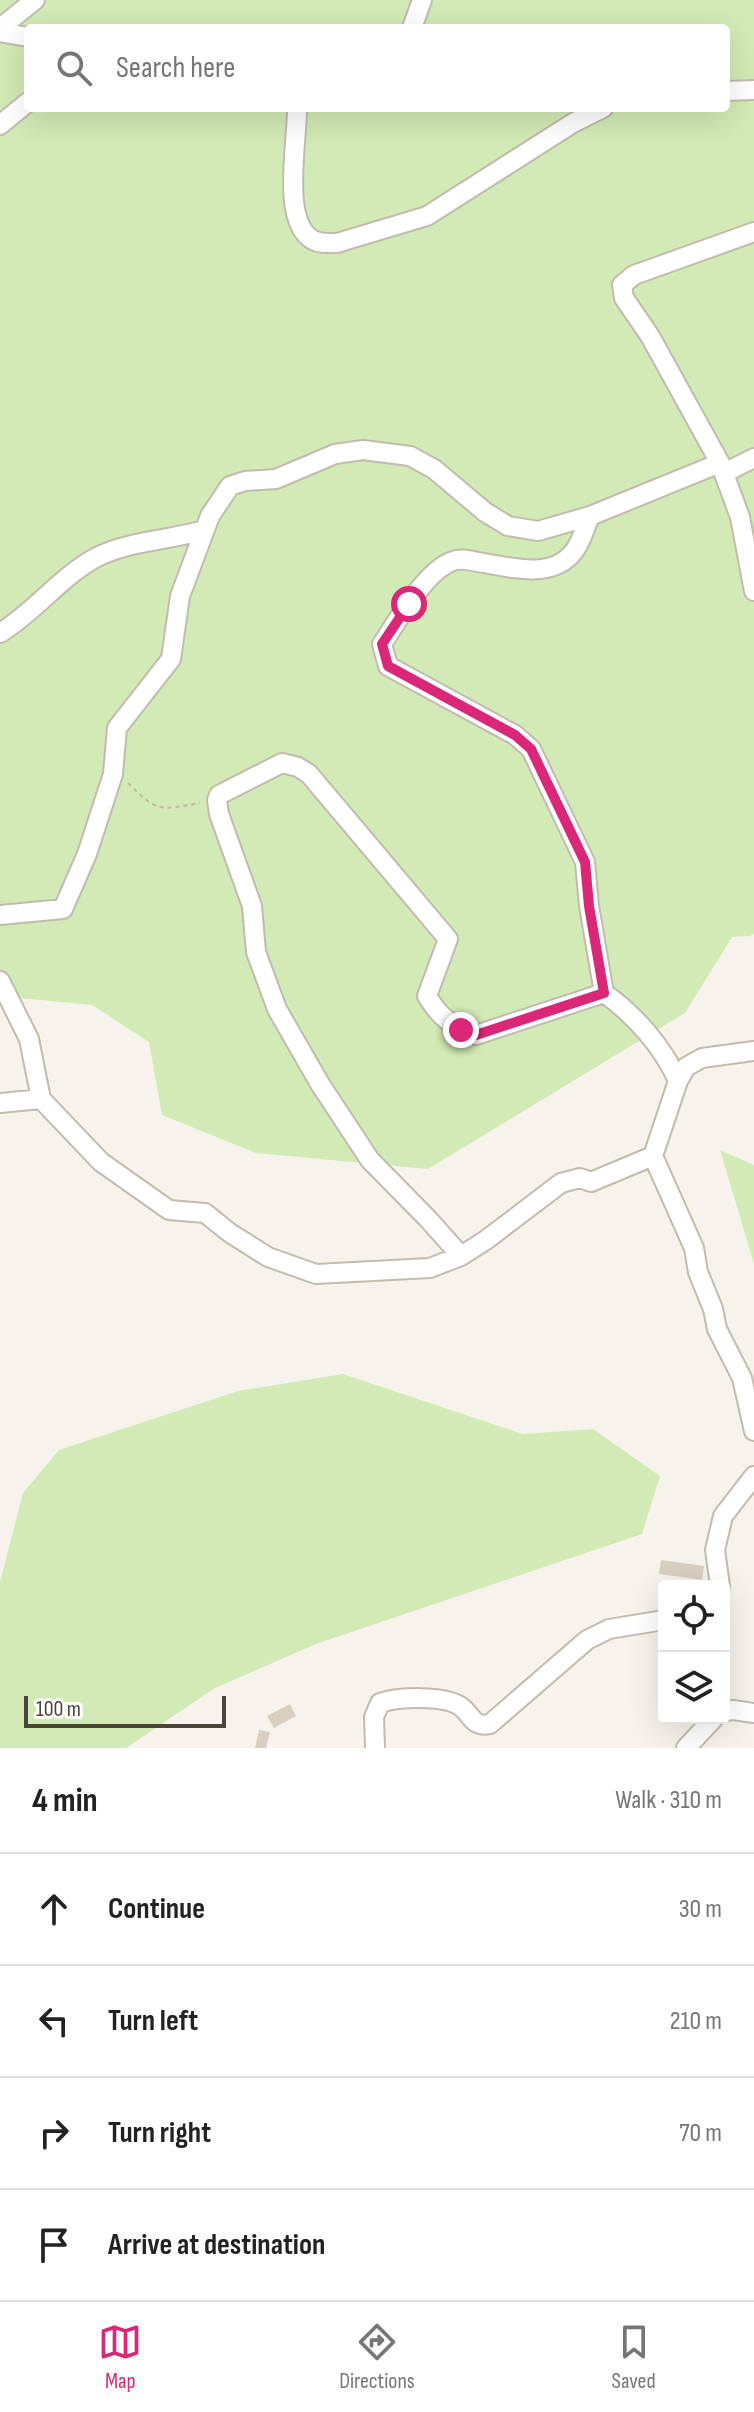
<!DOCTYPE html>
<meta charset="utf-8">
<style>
:root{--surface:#fff;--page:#f2f2f2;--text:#222;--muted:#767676;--line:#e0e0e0;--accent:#db2777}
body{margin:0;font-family:"Sofia Sans Condensed",sans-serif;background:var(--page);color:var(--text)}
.controls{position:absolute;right:24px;bottom:24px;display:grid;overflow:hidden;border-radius:8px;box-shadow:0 8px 32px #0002}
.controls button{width:72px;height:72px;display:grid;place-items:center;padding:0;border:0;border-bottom:2px solid var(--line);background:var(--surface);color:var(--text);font:40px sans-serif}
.scale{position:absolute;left:24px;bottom:20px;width:202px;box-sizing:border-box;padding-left:8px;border:4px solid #4b4439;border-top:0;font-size:22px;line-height:28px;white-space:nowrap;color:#4b4439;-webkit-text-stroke:6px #fff;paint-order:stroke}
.stop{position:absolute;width:24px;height:24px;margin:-18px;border:6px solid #db2777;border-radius:50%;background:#fff}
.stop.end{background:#db2777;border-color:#fff;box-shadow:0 2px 8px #0008}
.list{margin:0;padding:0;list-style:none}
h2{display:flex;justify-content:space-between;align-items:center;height:104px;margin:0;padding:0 32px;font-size:34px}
h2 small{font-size:26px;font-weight:400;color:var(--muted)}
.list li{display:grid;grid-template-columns:52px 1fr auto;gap:24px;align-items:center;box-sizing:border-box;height:112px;padding:0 32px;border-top:2px solid var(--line)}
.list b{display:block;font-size:30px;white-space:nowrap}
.list em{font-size:26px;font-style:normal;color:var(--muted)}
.icon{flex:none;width:44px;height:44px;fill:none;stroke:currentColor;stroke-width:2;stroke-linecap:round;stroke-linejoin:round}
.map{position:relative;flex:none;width:754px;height:1748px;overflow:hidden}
.search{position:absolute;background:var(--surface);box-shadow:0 8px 32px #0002;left:24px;right:24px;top:24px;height:88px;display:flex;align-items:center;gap:20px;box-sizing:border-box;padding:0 28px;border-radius:8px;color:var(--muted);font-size:30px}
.sheet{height:552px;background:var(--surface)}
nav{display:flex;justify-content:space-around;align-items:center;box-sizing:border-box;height:112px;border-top:2px solid var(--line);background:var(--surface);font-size:22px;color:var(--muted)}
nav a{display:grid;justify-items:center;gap:4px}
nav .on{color:var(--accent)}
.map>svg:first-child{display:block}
.green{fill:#d2eab5;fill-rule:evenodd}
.building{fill:#d8cfc1}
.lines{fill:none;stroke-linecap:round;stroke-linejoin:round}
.minor-casing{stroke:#c2bbae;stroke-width:22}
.path{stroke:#c4b79f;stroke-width:2;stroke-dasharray:4 4;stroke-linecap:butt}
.minor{stroke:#fff;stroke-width:18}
.route{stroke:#db2777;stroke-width:10}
</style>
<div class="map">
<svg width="754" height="1748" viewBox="0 0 754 1748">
<rect width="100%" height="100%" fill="#f6f3ec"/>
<path class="green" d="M 0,0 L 754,0 L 754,934 L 750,936 L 732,937 L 685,1013 L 428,1169 L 256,1153 L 162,1115 L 149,1042 L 92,1005 L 0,996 ZM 28,28 L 726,28 L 726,108 L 28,108 Z
M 720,1150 L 754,1165 L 754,1264 Z
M 343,1374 L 523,1434 L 593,1429 L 660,1476 L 642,1534 L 316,1644 L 215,1688 L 126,1748 L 0,1748 L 0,1582 L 23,1493 L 59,1450 L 238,1391 Z"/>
<path class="building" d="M 661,1560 L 704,1566 L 702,1580 L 659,1574 Z
M 290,1704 L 296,1716 L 274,1728 L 267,1716 Z
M 259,1730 L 270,1732 L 266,1748 L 255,1748 Z"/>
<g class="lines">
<g class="minor-casing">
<path id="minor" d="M 0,28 L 35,0
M 412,28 L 422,0
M 0,32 L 28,37
M 726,91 L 754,90
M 297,108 C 298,139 280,222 313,240 C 320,244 329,243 337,243 L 427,216 L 573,123 L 603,108
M 0,125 L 28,102
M 754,232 L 634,275 L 622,285 L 624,298 L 650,336 L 720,463 L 740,517 L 754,591
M 724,473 L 754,458
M 590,516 C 586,525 583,536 578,545 C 559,580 517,569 484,563 C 474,562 463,557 453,561 C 426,570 398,620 382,644 L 388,666 L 515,735 L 531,749 L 585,862 L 589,906 L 604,993 C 635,1015 663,1047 678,1081
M 0,633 C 35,612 61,576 97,557 C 129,541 170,540 204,530
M 0,915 L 63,909 L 87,854 L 113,774 L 117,728 L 171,659 L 180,596 L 210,516 L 230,486 L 245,481 L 276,479 L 335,454 L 363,450 L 410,456 L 434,469 L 485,512 L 508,526 L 538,531 L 590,516 L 720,463
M 0,981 L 29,1039 L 41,1099 L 101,1162 L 169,1210 L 205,1213 L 230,1233 L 268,1257 L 316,1274 L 430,1268 L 461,1256 L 486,1240 L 561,1183 L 580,1178 L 591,1182 L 653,1156
M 754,1051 L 702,1058 L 686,1067 L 678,1081 L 653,1156 L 694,1248 L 698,1272 L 713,1309 L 717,1329 L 742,1378 L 754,1431
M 0,1103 L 41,1099
M 461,1256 L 428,1219 L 370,1160 L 320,1084 L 277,1009 L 256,952 L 252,906 L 219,814 L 217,800 L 219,795 L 282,763 L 298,767 L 309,774 L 448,939 L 427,996 C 440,1018 452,1026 476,1035 L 604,993
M 720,1586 L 715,1550 L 723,1516 L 754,1476
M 724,1711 L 733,1710 L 754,1713
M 375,1748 L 374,1717 L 380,1703 C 398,1697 443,1695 460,1706 C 472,1714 472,1728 490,1724 L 587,1640 L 609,1629 L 664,1620
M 686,1748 L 714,1718"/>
</g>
<path class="path" d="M 128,783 C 158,813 160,810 200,803"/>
<use href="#minor" class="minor"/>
</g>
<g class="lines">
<path class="route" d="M 409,604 L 382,644 L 388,666 L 515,735 L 531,749 L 585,862 L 589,906 L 604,993 L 476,1035 L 461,1030"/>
</g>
</svg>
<div class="controls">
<button><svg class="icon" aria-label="locate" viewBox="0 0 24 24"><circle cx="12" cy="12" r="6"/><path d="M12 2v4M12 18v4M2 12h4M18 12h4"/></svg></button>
<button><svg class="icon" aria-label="layers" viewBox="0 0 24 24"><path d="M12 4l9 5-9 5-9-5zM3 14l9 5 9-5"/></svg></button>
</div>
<div class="scale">100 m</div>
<div class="stop" style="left:409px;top:604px"></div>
<div class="stop end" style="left:461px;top:1030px"></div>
<div class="search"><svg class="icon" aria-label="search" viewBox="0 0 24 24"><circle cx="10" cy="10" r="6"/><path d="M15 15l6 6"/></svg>Search here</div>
</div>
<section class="sheet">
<h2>4 min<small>Walk · 310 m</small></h2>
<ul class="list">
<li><svg class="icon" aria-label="ahead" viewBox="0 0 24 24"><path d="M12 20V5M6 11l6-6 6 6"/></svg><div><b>Continue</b></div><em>30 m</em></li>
<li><svg class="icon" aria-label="left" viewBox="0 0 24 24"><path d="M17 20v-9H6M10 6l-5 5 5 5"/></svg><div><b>Turn left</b></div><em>210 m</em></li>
<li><svg class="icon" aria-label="right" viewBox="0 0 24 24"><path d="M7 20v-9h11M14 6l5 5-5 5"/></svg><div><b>Turn right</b></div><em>70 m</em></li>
<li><svg class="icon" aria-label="arrive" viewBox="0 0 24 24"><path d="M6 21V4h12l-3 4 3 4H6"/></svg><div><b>Arrive at destination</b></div></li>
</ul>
</section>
<nav>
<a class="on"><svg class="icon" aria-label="map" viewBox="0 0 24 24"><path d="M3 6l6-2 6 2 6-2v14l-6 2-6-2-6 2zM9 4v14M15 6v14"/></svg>Map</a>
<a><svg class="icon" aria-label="directions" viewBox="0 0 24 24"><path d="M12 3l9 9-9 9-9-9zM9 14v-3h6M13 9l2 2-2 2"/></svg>Directions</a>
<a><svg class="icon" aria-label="saved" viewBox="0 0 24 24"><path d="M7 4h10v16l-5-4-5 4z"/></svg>Saved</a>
</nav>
